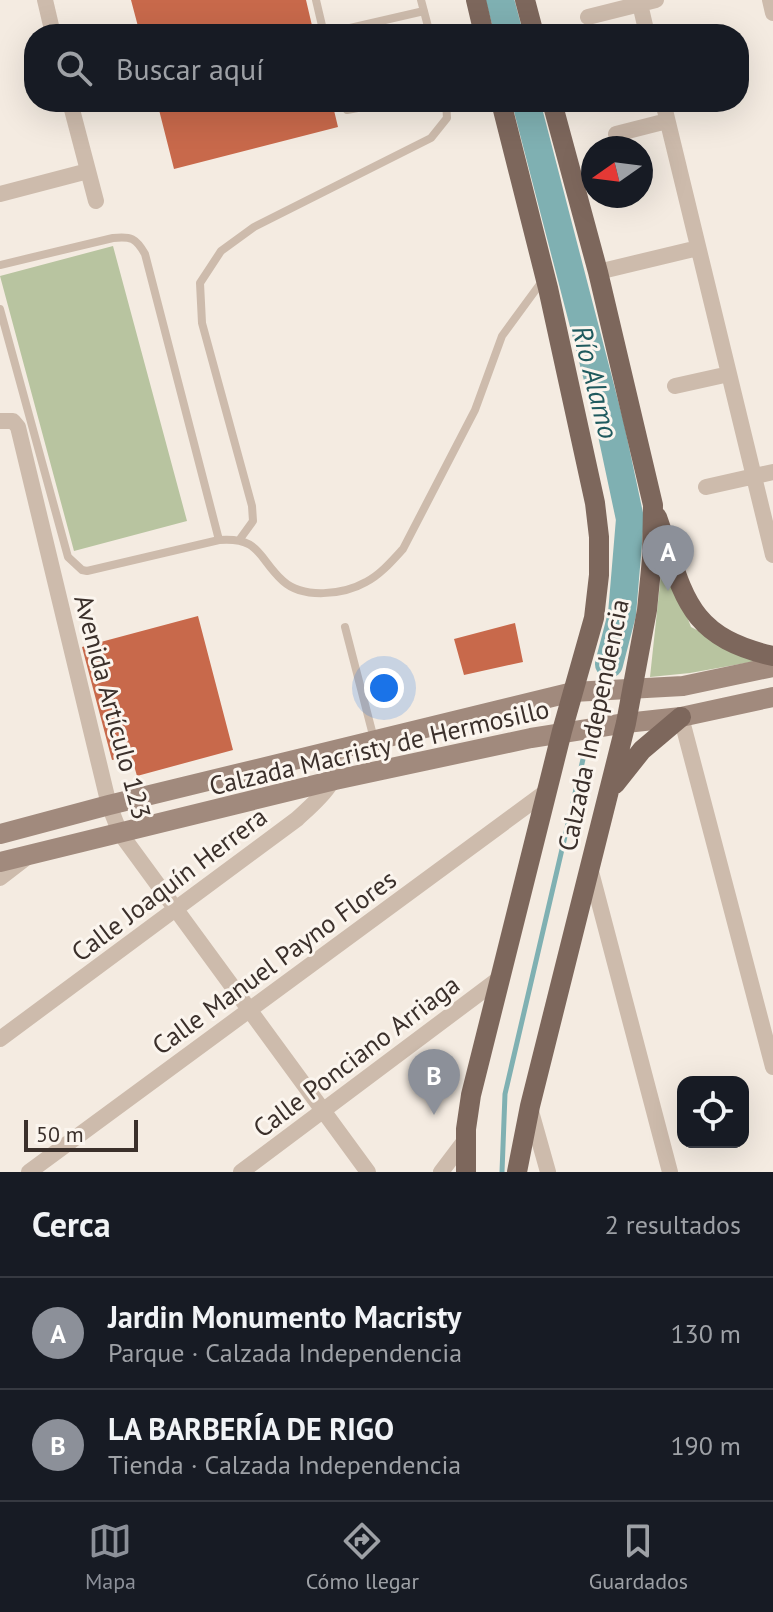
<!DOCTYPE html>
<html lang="es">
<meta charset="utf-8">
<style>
:root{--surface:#171b24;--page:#242831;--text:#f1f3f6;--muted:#9ea1a6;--line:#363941;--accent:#8c9099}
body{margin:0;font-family:"PT Sans",sans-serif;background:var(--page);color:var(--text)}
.controls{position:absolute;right:24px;bottom:24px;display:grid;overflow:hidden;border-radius:16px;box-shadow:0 8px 32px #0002}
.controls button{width:72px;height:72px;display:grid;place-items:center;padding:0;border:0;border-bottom:2px solid var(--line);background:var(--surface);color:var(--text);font:40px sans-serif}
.compass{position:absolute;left:581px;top:136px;width:72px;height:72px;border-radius:50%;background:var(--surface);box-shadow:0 8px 32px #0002;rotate:256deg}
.scale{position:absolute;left:24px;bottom:20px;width:114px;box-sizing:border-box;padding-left:8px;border:4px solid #3b302b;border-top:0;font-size:22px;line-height:28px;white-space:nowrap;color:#3b302b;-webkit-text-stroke:6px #fbf5ee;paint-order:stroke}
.you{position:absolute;left:384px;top:688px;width:28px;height:28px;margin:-20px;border:6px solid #fff;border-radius:50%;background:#1a73e8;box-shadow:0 0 0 12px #1a73e833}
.badge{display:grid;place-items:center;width:52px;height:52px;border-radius:50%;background:var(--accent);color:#fff;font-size:26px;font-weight:700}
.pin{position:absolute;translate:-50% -66px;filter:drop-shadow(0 2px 4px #0008)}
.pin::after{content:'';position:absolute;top:42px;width:28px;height:24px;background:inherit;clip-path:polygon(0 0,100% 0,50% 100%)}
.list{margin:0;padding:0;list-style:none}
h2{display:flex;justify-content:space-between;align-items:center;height:104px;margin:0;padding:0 32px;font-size:34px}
h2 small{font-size:26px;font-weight:400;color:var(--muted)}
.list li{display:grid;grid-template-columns:52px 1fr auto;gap:24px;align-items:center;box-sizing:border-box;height:112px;padding:0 32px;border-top:2px solid var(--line)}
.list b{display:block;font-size:30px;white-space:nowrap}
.list p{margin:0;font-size:26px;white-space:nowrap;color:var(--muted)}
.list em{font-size:26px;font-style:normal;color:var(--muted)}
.icon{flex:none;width:44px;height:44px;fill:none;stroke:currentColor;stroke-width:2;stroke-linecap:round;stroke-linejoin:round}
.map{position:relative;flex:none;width:773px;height:1172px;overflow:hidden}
.search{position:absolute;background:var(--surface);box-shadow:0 8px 32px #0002;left:24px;right:24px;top:24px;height:88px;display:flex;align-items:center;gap:20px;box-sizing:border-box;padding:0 28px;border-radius:32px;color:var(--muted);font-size:30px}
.sheet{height:328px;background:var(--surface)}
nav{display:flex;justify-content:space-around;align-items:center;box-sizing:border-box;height:112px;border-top:2px solid var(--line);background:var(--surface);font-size:22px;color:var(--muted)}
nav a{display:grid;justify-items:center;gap:4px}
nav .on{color:var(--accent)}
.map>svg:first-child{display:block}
.green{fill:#b8c4a0}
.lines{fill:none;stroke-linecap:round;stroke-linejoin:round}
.stream{stroke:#7fb0b2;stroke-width:5}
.river{stroke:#7fb0b2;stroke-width:28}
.building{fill:#c8694b}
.lane{stroke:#cdbbac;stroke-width:8}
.street{stroke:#cdbbac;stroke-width:16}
.secondary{stroke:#a18a7d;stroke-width:20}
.primary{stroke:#7d675c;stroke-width:20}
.labels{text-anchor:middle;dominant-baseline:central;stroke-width:6;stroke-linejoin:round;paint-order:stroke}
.street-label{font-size:26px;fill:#3b302b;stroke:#fbf5ee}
.water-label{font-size:28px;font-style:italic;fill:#1f5a5e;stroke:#fbf5ee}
</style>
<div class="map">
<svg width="773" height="1172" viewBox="0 0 773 1172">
<rect width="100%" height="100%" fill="#f4ebe1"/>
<path class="green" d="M 113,246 L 187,521 L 74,551 L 0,276 Z
M 663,555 L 691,627 L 757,661 L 690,673 L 650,677 Z"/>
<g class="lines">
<path class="stream" d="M 502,1172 L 505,1094 L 587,742"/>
<path class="river" d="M 500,0 L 509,34
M 526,102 L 610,425 L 630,519 L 622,614 L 609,664"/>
</g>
<path class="building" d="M 131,0 L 306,0 L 314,34 L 140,34 Z
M 157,102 L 332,102 L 338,127 L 174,169 Z
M 198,616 L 233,750 L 137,776 L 131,755 L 112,760 L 82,647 Z
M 515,623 L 523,662 L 464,675 L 454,639 Z"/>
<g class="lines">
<path class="lane" d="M 316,0 L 324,34 L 424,11
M 421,0 L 430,34
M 341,102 L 347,110 L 390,102
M 0,265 L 113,238 C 131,236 136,238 145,254 L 219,540
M 0,309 L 68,557 L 82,570 L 87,571 L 219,540 C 261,537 257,557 283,581 C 303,599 343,595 366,582 C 380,575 392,561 403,549 L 475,410 L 502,336 L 543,280
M 240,539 L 253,521 L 252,506 L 202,323 L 200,283 L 221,251 L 254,227 L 431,138 L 447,118 L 446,102
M 345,627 L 374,739"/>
<path class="street" d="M 45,0 L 53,34
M 770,0 L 773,13
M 640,4 L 647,34
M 588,17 L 656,0
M 70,102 L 96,201
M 663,102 L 773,555
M 616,134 L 667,121
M 0,194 L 88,171
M 598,272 L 698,248
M 675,386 L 729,374
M 0,421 L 13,421 L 18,427 L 109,805 L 120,833 L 368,1172
M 706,487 L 773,472
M 681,717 L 773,1067
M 590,868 L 670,1172
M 0,878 L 26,858
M 0,1039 L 297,819 C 322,796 337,785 341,749
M 530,1108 L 548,1172
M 29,1172 L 547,791
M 241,1172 L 500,978
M 441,1172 L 466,1139"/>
<path class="secondary" d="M 0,834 L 109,805 L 573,692 L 683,686 L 773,667
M 0,862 L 335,780 L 531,738 L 626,723 L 681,717 L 773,697"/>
<path class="primary" d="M 476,0 L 484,34
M 525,0 L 534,34
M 657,517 C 684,593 684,636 773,656
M 615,784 L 642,750 L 681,717
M 466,1172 L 466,1129 L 471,1095 L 562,731 L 594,618 L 599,575 L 599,537 L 595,503 L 548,288 L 501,102
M 517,1172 L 530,1106 L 626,723 L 647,610 L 652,559 L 653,505 L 598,272 L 552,102"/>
</g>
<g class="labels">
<g class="street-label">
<text transform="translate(113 707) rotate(75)">Avenida Artículo 123</text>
<text transform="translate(593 725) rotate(-78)">Calzada Independencia</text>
<text transform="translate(379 747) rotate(-13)">Calzada Macristy de Hermosillo</text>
<text transform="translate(169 884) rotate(-37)">Calle Joaquín Herrera</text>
<text transform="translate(274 962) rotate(-36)">Calle Manuel Payno Flores</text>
<text transform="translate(356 1056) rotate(-37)">Calle Ponciano Arriaga</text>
</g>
<g class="water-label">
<text transform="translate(596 382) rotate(76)">Río Alamo</text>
</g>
</g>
</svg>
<div class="controls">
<button><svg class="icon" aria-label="locate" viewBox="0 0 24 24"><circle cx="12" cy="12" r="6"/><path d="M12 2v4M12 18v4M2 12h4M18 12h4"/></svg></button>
</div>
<svg class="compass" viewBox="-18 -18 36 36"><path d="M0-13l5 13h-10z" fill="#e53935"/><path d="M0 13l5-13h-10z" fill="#9ea1a6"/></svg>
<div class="scale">50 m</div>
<div class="you"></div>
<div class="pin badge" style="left:668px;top:591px">A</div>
<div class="pin badge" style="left:434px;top:1115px">B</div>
<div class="search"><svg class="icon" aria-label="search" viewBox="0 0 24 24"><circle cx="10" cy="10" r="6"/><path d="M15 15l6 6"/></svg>Buscar aquí</div>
</div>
<section class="sheet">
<h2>Cerca<small>2 resultados</small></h2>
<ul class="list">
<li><span class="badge">A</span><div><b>Jardin Monumento Macristy</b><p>Parque · Calzada Independencia</p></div><em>130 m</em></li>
<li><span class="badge">B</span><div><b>LA BARBERÍA DE RIGO</b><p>Tienda · Calzada Independencia</p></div><em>190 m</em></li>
</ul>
</section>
<nav>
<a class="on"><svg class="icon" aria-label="map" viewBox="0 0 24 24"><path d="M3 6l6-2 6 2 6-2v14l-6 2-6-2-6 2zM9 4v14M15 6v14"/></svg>Mapa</a>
<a><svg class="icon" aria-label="directions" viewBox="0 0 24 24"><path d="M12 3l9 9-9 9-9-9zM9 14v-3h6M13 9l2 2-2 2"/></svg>Cómo llegar</a>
<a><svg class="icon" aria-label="saved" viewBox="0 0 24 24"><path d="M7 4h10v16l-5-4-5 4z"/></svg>Guardados</a>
</nav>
